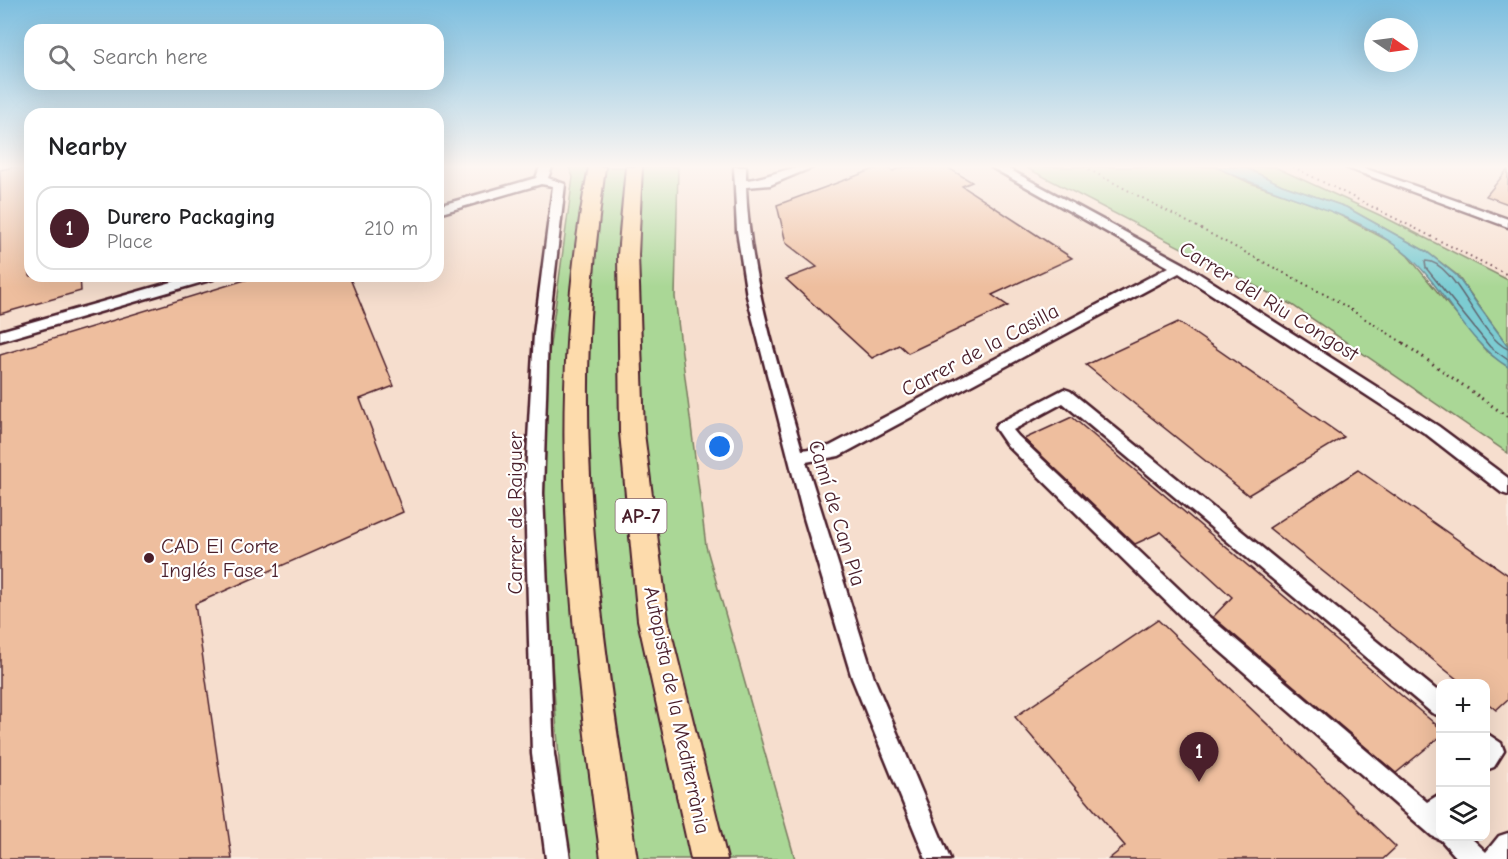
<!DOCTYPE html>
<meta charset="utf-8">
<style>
:root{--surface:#fff;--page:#f2f2f2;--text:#202124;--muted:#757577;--line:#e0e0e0;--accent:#4a1f2b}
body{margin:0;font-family:"Comic Neue",sans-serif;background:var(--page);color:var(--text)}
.controls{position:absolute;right:18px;bottom:18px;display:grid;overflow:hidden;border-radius:12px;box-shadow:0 6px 24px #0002}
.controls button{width:54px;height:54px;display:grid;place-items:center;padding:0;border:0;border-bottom:2px solid var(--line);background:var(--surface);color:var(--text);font:30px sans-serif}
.compass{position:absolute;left:1364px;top:18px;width:54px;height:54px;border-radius:50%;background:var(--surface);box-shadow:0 6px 24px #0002;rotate:103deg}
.you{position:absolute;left:720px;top:447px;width:21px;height:21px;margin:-15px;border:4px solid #fff;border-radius:50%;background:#1a73e8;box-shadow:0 0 0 9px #1a73e833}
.badge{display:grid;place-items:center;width:39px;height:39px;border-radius:50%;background:var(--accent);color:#fff;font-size:20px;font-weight:700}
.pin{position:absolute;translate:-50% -50px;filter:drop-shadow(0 2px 3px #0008)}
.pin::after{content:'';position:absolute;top:32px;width:21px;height:18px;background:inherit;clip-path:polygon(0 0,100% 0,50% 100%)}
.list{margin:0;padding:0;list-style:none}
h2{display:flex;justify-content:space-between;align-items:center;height:78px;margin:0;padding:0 24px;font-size:26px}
h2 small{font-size:20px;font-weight:400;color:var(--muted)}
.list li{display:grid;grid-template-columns:39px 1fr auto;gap:18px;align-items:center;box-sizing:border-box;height:84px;margin:0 12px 12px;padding:0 12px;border:2px solid var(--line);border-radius:18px}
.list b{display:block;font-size:22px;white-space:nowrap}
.list p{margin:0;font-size:20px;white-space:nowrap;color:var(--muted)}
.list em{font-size:20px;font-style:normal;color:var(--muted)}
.icon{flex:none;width:33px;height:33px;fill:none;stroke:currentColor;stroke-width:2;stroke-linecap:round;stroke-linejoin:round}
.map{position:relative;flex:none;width:1508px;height:859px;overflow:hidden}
.search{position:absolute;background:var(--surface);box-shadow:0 6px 24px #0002;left:24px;top:24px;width:420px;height:66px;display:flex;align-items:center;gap:15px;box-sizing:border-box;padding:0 21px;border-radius:18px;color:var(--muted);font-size:22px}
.panel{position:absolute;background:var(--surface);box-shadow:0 6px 24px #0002;left:24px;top:108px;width:420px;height:174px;border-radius:18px}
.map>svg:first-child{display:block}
.built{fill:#f6dece;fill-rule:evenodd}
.green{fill:#aad796;stroke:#7a7b60;stroke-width:1.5}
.water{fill:#7bccd2;stroke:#67878f;stroke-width:1.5}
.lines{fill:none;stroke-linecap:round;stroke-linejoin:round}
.shore{stroke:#5e646e;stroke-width:1.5}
.building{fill:#eebe9e;stroke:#4a1f2b;stroke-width:1.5}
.minor-casing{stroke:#4a1f2b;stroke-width:5}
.highway-casing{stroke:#4a1f2b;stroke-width:4}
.path-far1{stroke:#4a1f2b;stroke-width:2;stroke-dasharray:1.5 4;stroke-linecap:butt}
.path{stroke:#4a1f2b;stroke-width:3;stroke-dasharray:1.5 4.5;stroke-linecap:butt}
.minor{fill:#fff;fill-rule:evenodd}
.highway{fill:#fddbac;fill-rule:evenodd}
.poi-dot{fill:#4a1f2b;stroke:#fff;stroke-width:2}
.labels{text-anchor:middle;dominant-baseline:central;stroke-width:4.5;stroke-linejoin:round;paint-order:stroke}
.shield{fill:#fff;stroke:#80626b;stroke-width:1.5}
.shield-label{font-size:20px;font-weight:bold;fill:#4a1f2b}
.street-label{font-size:21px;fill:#4a1f2b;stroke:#fff}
.poi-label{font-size:21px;fill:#4a1f2b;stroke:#fff;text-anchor:start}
</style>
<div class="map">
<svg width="1508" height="859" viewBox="0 0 1508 859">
<rect width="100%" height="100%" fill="#faece2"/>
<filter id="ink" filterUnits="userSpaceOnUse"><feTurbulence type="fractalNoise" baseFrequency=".0167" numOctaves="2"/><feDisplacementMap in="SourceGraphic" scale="12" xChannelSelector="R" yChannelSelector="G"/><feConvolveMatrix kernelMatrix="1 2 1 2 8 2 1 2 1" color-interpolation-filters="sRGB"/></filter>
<g filter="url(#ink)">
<path class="built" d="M 0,167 L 30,167 L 30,276 L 438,276 L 438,167 L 569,167 L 573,176 L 548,360 L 543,540 L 562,799 L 571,859 L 0,859 Z
M 678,167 L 1025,167 L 1292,305 L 1508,453 L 1508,859 L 795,859 L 706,546 L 675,297 ZM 1440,684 L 1486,684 L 1486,836 L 1440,836 Z
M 1275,167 L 1508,167 L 1508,280 L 1386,218 Z"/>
<path class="green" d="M 569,167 L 678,167 L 675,297 L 706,546 L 795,859 L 571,859 L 562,799 L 543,540 L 548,360 L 573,177 Z
M 1025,167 L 1216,167 L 1250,183 L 1328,209 L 1391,242 L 1408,256 L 1486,351 L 1508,367 L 1508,453 L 1292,305 Z
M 1244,167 L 1275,167 L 1386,218 L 1508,280 L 1508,346 L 1457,275 L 1427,252 L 1346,207 L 1282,185 Z"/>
<path class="water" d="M 1216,167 L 1244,167 L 1282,185 L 1346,207 L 1427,252 L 1456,275 L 1508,346 L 1508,367 C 1461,339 1443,281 1400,249 C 1346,207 1276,197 1216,167 Z"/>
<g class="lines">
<path class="shore" d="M 1508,349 C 1478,336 1455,260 1425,261 L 1426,268 L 1490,347 L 1508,360"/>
</g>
<path class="building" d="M 13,167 L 30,167 L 30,276 L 80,276 L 81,291 L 0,314 L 0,170 Z
M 880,167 L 889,167 L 893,171 L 904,167 L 947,167 L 972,182 L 962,186 L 1072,258 L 992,295 L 1008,306 L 908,353 L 899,345 L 872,358 L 786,279 L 817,267 L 786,243 L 777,205 Z
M 1508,169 L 1508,204 L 1486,196 Z
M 258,276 L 349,276 L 394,386 L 360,399 L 403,512 L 195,604 L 232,859 L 0,859 L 0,355 Z
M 1178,322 L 1344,437 L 1248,495 L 1086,365 Z
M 1072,417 L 1440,728 L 1440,737 L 1396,773 L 1213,617 L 1232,597 L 1161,532 L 1135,544 L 1024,439 Z
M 1358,470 L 1508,575 L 1508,699 L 1496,710 L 1485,701 L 1485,684 L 1463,684 L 1269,528 Z
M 1158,620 L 1396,847 L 1383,859 L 1109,859 L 1125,846 L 1015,717 Z"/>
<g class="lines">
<g class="minor-casing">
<path id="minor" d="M 540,167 L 552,167 L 548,178 L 565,184 L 548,334 L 543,493 L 554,754 L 570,859 L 546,859 L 532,754 L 525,493 L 534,334 L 553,186 L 541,184 L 438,214 L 438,206 L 536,178 Z
M 734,167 L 746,167 L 746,180 C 769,178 790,165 813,167 L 770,185 L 746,187 C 749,277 778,364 802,450 L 830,446 L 1169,267 L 991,167 L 1005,167 L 1184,264 L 1438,426 L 1508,478 L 1508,495 L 1502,493 L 1426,434 L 1179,273 L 839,456 L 806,462 L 874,678 L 950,859 L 926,859 L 852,678 L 804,518 L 747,296 L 737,231 Z
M 1345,167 L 1361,167 L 1508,219 L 1508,227 Z
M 193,276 L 215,276 L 213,279 L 0,341 L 0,331 Z
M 1064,389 L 1070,391 L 1440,693 L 1440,716 L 1432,713 L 1063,403 L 1013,430 L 1018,436 L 1202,611 L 1427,802 L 1440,794 L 1440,836 L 1469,836 L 1486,852 L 1499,836 L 1508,833 L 1508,859 L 1458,859 L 1441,840 L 1432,836 L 1188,623 L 1006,444 L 995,428 L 997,424 Z
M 1486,733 L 1501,743 L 1504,751 L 1494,767 L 1486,770 Z"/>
</g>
<g class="highway-casing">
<path id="highway" d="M 589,167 L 605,167 C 598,224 591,281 589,339 C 582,513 609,687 637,859 L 601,859 C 570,631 543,395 589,167 Z
M 626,167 L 642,167 L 638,255 L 644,433 L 668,620 L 727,859 L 691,859 L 638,620 L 620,433 L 618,255 Z"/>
</g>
<path class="path-far1" d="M 1084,167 L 1337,301 L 1405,344
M 1293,167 L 1508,275"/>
<path class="path" d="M 1403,343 L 1508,417"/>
<use href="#minor" class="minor"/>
<use href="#highway" class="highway"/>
</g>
</g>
<linearGradient id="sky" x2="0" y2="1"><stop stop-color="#7cbedf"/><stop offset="0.58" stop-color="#fdf6f2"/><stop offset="1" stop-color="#fdf6f2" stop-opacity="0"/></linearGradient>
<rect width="1508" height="287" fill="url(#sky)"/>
<circle class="poi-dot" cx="149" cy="558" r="6"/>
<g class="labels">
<rect class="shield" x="615.5" y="499" width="51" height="34" rx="4.5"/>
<g class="shield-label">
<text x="641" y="516">AP-7</text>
</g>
<g class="street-label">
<text transform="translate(1269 301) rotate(32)">Carrer del Riu Congost</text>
<text transform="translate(980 350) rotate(-28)">Carrer de la Casilla</text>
<text transform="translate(515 513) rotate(-90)">Carrer de Raiguer</text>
<text transform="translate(837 513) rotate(73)">Camí de Can Pla</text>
<text transform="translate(677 710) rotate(78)">Autopista de la Mediterrània</text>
</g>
<g class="poi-label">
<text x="161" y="546">CAD El Corte<tspan x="161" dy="24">Inglés Fase 1</tspan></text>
</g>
</g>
</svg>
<div class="controls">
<button>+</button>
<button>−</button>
<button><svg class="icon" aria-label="layers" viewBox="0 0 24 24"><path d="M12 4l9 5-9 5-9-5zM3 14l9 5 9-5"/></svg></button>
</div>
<svg class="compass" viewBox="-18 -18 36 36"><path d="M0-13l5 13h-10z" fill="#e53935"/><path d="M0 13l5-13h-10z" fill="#757577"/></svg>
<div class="you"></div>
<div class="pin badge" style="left:1199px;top:782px">1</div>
<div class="search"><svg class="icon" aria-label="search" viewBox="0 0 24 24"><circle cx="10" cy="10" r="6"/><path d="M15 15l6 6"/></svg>Search here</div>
<section class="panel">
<h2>Nearby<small></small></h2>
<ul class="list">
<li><span class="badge">1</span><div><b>Durero Packaging</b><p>Place</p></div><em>210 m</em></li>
</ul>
</section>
</div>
